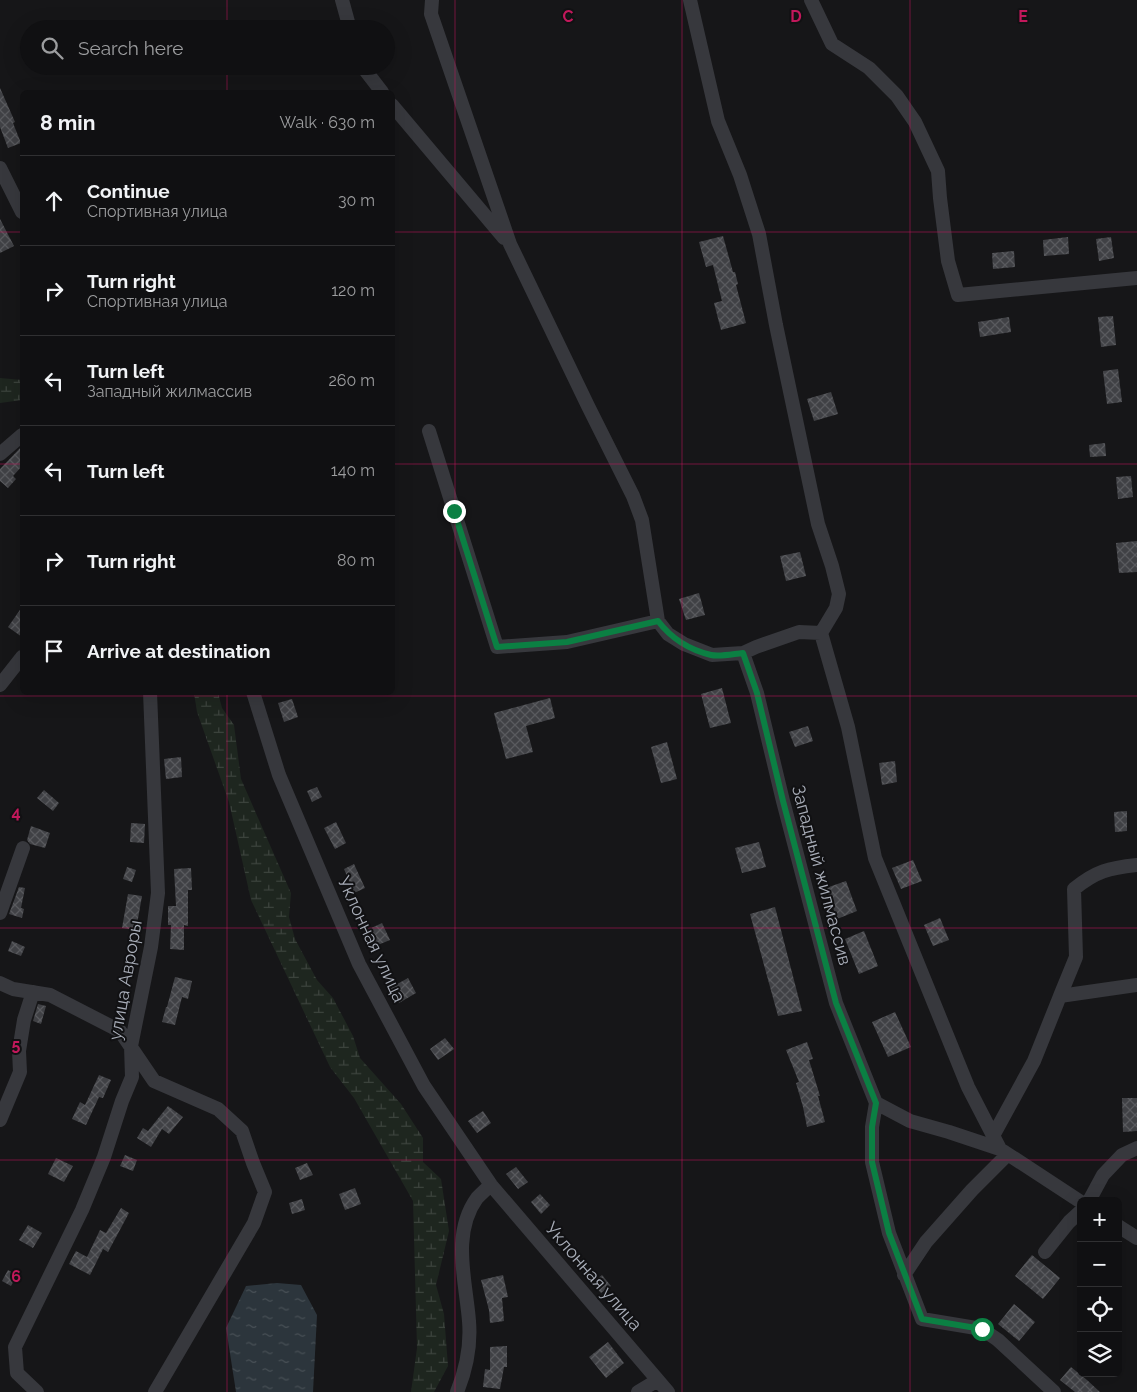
<!DOCTYPE html>
<meta charset="utf-8">
<style>
:root{--surface:#101012;--page:#19191b;--text:#f1f3f6;--muted:#9c9d9f;--line:#303032}
body{margin:0;font-family:Raleway,sans-serif;background:var(--page);color:var(--text)}
.controls{position:absolute;right:15px;bottom:15px;display:grid;overflow:hidden;border-radius:8px;box-shadow:0 5px 20px #0002}
.controls button{width:45px;height:45px;display:grid;place-items:center;padding:0;border:0;border-bottom:1px solid var(--line);background:var(--surface);color:var(--text);font:25px sans-serif}
.stop{position:absolute;width:15px;height:15px;margin:-11px;border:4px solid #0b8043;border-radius:50%;background:#fff}
.stop.end{background:#0b8043;border-color:#fff;box-shadow:0 1px 5px #0008}
.list{margin:0;padding:0;list-style:none}
h2{display:flex;justify-content:space-between;align-items:center;height:65px;margin:0;padding:0 20px;font-size:21px}
h2 small{font-size:16px;font-weight:400;color:var(--muted)}
.list li{display:grid;grid-template-columns:32px 1fr auto;gap:15px;align-items:center;box-sizing:border-box;height:90px;padding:0 20px;border-top:1px solid var(--line)}
.list b{display:block;font-size:19px;white-space:nowrap}
.list p{margin:0;font-size:16px;white-space:nowrap;color:var(--muted)}
.list em{font-size:16px;font-style:normal;color:var(--muted)}
.icon{flex:none;width:28px;height:28px;fill:none;stroke:currentColor;stroke-width:2;stroke-linecap:round;stroke-linejoin:round}
.map{position:relative;flex:none;width:1137px;height:1392px;overflow:hidden}
.search{position:absolute;background:var(--surface);box-shadow:0 5px 20px #0002;left:20px;top:20px;width:375px;height:55px;display:flex;align-items:center;gap:12px;box-sizing:border-box;padding:0 18px;border-radius:28px;color:var(--muted);font-size:19px}
.panel{position:absolute;background:var(--surface);box-shadow:0 5px 20px #0002;left:20px;top:90px;width:375px;height:605px;border-radius:8px}
.map>svg:first-child{display:block}
.wetland{fill:url(#wetland-marsh)}
.water{fill:url(#water-ripples)}
.building{fill:url(#building-cross-hatch)}
.lines{fill:none;stroke-linecap:round;stroke-linejoin:round}
.minor{stroke:#37383d;stroke-width:14}
.route{stroke:#0b8043;stroke-width:6}
.grid{fill:none;stroke:#c2185b;stroke-width:1;stroke-opacity:0.55}
.labels{text-anchor:middle;dominant-baseline:central;stroke-width:4;stroke-linejoin:round;paint-order:stroke}
.street-label{font-size:18px;fill:#a8adb8;stroke:#111113}
.grid-label{font-size:16px;text-anchor:middle;font-weight:bold;fill:#c2185b;stroke:#111113;stroke-width:4;stroke-linejoin:round;paint-order:stroke}
</style>
<div class="map">
<svg width="1137" height="1392" viewBox="0 0 1137 1392">
<defs>
<pattern id="wetland-marsh" width="20" height="14" patternUnits="userSpaceOnUse" patternTransform="scale(1.25)"><rect width="20" height="14" fill="#1e261f"/><path d="M1 5h8M5 5V1M11 12h8M15 12V8" fill="none" stroke="#3c433d"/></pattern>
<pattern id="water-ripples" width="26" height="14" patternUnits="userSpaceOnUse" patternTransform="scale(1.25)"><rect width="26" height="14" fill="#2c353c"/><path d="M2 4q2-2 4 0t4 0M15 11q2-2 4 0t4 0" fill="none" stroke="#485056"/></pattern>
<pattern id="building-cross-hatch" width="8" height="8" patternUnits="userSpaceOnUse" patternTransform="scale(1.25)"><rect width="8" height="8" fill="#404145"/><path d="M0 0l8 8M0 8l8-8" fill="none" stroke="#595a5e"/></pattern>
</defs>
<rect width="100%" height="100%" fill="#161618"/>
<path class="wetland" d="M 0,378 L 22,380 L 22,400 L 0,403 Z
M 194,693 L 218,693 L 222,708 L 234,725 L 241,779 L 291,893 L 289,917 L 295,939 L 317,980 L 333,998 L 353,1036 L 360,1058 L 401,1104 L 423,1138 L 423,1162 L 441,1179 L 449,1231 L 436,1285 L 444,1314 L 448,1366 L 434,1392 L 411,1392 L 417,1348 L 413,1201 L 354,1098 L 330,1067 L 251,900 L 229,802 L 197,712 Z"/>
<path class="water" d="M 277,1283 L 301,1285 L 317,1315 L 313,1392 L 236,1392 L 226,1328 L 246,1286 Z"/>
<path class="building" d="M 0,88 L 15,122 L 13,123 L 21,143 L 8,148 L 0,127 Z
M 0,219 L 14,246 L 0,253 Z
M 723,236 L 733,272 L 735,272 L 738,284 L 736,285 L 746,323 L 721,330 L 714,303 L 722,301 L 713,265 L 706,267 L 699,242 Z
M 1068,237 L 1069,254 L 1044,256 L 1043,240 Z
M 1111,237 L 1114,258 L 1099,261 L 1096,239 Z
M 1014,251 L 1015,267 L 993,269 L 992,253 Z
M 1113,316 L 1116,345 L 1101,347 L 1098,317 Z
M 1009,317 L 1011,332 L 980,337 L 978,322 Z
M 1118,369 L 1122,402 L 1107,404 L 1103,371 Z
M 831,392 L 838,414 L 814,421 L 807,399 Z
M 1105,443 L 1106,456 L 1090,457 L 1089,445 Z
M 22,446 L 22,466 L 13,476 L 16,479 L 8,488 L 0,481 L 0,469 Z
M 1131,476 L 1133,497 L 1118,499 L 1116,477 Z
M 1137,541 L 1137,572 L 1119,573 L 1116,543 Z
M 800,552 L 806,576 L 786,581 L 780,556 Z
M 699,593 L 705,615 L 686,620 L 679,599 Z
M 22,607 L 22,637 L 8,627 Z
M 722,688 L 731,723 L 710,728 L 701,694 Z
M 550,698 L 555,718 L 526,726 L 533,752 L 506,759 L 494,713 Z
M 292,699 L 298,717 L 284,722 L 278,703 Z
M 808,726 L 813,741 L 795,747 L 789,732 Z
M 667,742 L 677,779 L 661,783 L 651,747 Z
M 181,757 L 182,777 L 166,779 L 164,759 Z
M 895,761 L 897,782 L 882,785 L 879,763 Z
M 317,787 L 322,797 L 312,802 L 307,791 Z
M 44,790 L 59,803 L 53,811 L 37,798 Z
M 1127,811 L 1127,831 L 1115,832 L 1114,812 Z
M 336,822 L 346,843 L 335,849 L 324,828 Z
M 131,823 L 145,824 L 144,843 L 130,842 Z
M 31,826 L 50,833 L 45,848 L 30,844 L 27,840 Z
M 759,842 L 766,867 L 742,873 L 735,848 Z
M 913,860 L 922,881 L 901,889 L 892,868 Z
M 354,864 L 365,888 L 354,893 L 344,869 Z
M 127,867 L 136,870 L 132,882 L 123,879 Z
M 191,868 L 192,890 L 188,890 L 188,926 L 184,925 L 184,950 L 170,949 L 171,925 L 168,925 L 168,906 L 176,906 L 174,869 Z
M 846,881 L 857,911 L 837,919 L 826,888 Z
M 19,887 L 25,888 L 21,908 L 24,909 L 22,918 L 9,914 Z
M 128,894 L 142,896 L 136,930 L 122,928 Z
M 775,907 L 802,1011 L 778,1016 L 750,914 Z
M 940,918 L 949,940 L 933,946 L 924,925 Z
M 382,923 L 390,940 L 373,947 L 365,931 Z
M 864,931 L 878,966 L 859,974 L 845,939 Z
M 12,941 L 25,947 L 21,956 L 8,951 Z
M 175,977 L 192,981 L 188,999 L 182,997 L 175,1025 L 162,1022 L 166,1007 L 167,1007 Z
M 408,978 L 416,993 L 399,1003 L 390,988 Z
M 38,1004 L 46,1006 L 41,1024 L 33,1021 Z
M 895,1012 L 911,1047 L 888,1057 L 872,1022 Z
M 445,1038 L 454,1049 L 438,1060 L 430,1049 Z
M 807,1042 L 813,1059 L 809,1060 L 820,1096 L 818,1096 L 825,1122 L 807,1127 L 803,1107 L 796,1083 L 799,1082 L 786,1050 Z
M 99,1075 L 111,1080 L 103,1098 L 99,1097 L 86,1125 L 72,1119 L 80,1102 L 85,1105 Z
M 1122,1098 L 1137,1098 L 1137,1131 L 1123,1132 Z
M 168,1106 L 183,1117 L 169,1134 L 162,1129 L 151,1147 L 137,1138 L 143,1128 L 148,1131 Z
M 483,1111 L 491,1123 L 477,1133 L 468,1121 Z
M 125,1155 L 137,1160 L 133,1171 L 120,1166 Z
M 56,1158 L 73,1166 L 64,1182 L 48,1174 Z
M 307,1163 L 313,1175 L 300,1180 L 295,1168 Z
M 516,1167 L 528,1182 L 518,1189 L 506,1174 Z
M 355,1188 L 361,1204 L 345,1210 L 339,1194 Z
M 540,1194 L 550,1205 L 541,1214 L 531,1202 Z
M 302,1199 L 305,1210 L 292,1214 L 289,1203 Z
M 121,1208 L 129,1213 L 108,1252 L 103,1249 L 90,1275 L 69,1264 L 76,1251 L 87,1257 L 100,1230 L 106,1233 Z
M 28,1225 L 42,1233 L 33,1248 L 19,1240 Z
M 1032,1255 L 1060,1278 L 1043,1299 L 1015,1276 Z
M 8,1270 L 17,1275 L 11,1286 L 2,1281 Z
M 503,1275 L 508,1297 L 502,1298 L 504,1321 L 490,1323 L 489,1310 L 481,1280 Z
M 602,1275 L 611,1286 L 601,1293 L 592,1283 Z
M 1014,1304 L 1035,1322 L 1019,1341 L 998,1324 Z
M 608,1342 L 624,1363 L 606,1378 L 589,1357 Z
M 507,1346 L 507,1367 L 504,1367 L 500,1389 L 483,1387 L 485,1369 L 490,1370 L 490,1347 Z
M 1071,1367 L 1087,1380 L 1100,1392 L 1075,1392 L 1060,1380 Z"/>
<g class="lines">
<path class="minor" d="M 342,0 L 350,29
M 432,0 L 431,14 L 510,244 L 588,406 L 633,496 L 642,520 L 658,621 L 668,634 L 684,644 L 712,655 L 743,653 L 756,647 L 799,632 L 821,633 L 836,608 L 839,594 L 832,566 L 818,524 L 776,325 L 759,234 L 740,175 L 718,121 L 690,0
M 811,0 L 832,44 L 869,68 L 897,96 L 915,122 L 938,171 L 940,198 L 948,261 L 958,295 L 1137,278
M 362,66 L 382,92
M 392,105 L 504,238
M 0,168 L 22,212
M 429,431 L 497,647 L 567,642 L 658,621
M 0,454 L 22,435
M 821,633 L 848,727 L 875,858 L 968,1087 L 1000,1149 L 1081,1202
M 743,653 L 757,693 L 783,801 L 836,1003 L 876,1103
M 0,685 L 22,657
M 253,692 L 279,775 L 359,964 L 424,1086 L 491,1185 L 668,1392
M 0,913 L 23,848
M 0,983 L 13,989 L 50,995 L 120,1031 L 154,1081 L 218,1109 L 242,1131 L 253,1163 L 265,1192 L 254,1223 L 155,1392
M 1060,996 L 1076,957 L 1074,889 C 1096,871 1109,868 1137,865
M 0,1120 L 20,1072 L 19,1051 L 24,1020 L 33,992
M 993,1136 L 1034,1061 L 1060,996 L 1137,985
M 1000,1149 L 949,1132 L 910,1121 L 876,1103 L 872,1127 L 872,1162 L 889,1233 L 922,1319 L 982,1329 L 998,1340 L 1054,1392
M 1089,1201 L 1103,1175 L 1122,1155 L 1137,1148
M 1118,1226 L 1137,1238
M 1045,1252 L 1069,1222 L 1081,1211
M 904,1275 L 926,1242 L 972,1190 L 1007,1155
M 37,1392 L 17,1373 L 15,1347 L 82,1210 L 104,1157 L 122,1101 L 132,1077 L 131,1046 L 151,947 L 158,893 L 150,692
M 457,1392 C 466,1370 471,1345 469,1321 C 466,1281 451,1234 477,1198 C 481,1194 486,1189 491,1185
M 638,1392 L 658,1380"/>
</g>
<g class="lines">
<path class="route" d="M 454,511 L 497,647 L 567,642 L 658,621 C 671,638 690,650 711,655 C 720,657 733,654 743,653 L 757,693 L 783,801 L 836,1003 L 876,1103 L 872,1127 L 872,1162 L 889,1233 L 922,1319 L 982,1329"/>
</g>
<path class="grid" d="M 227,0 L 227,29M 455,0 L 455,1392M 682,0 L 682,1392M 910,0 L 910,1392M 227,66 L 227,92M 0,232 L 22,232M 392,232 L 1137,232M 0,464 L 22,464M 392,464 L 1137,464M 227,692 L 227,1392M 0,696 L 1137,696M 0,928 L 1137,928M 0,1160 L 1137,1160"/>
<g class="labels">
<g class="street-label">
<text transform="translate(822 875) rotate(75)">Западный жилмассив</text>
<text transform="translate(372 939) rotate(65)">Уклонная улица</text>
<text transform="translate(125 980) rotate(-80)">улица Авроры</text>
<text transform="translate(594 1276) rotate(49)">Уклонная улица</text>
</g>
</g>
<g class="grid-label">
<text x="568" y="22">C</text>
<text x="796" y="22">D</text>
<text x="1023" y="22">E</text>
<text x="16" y="818">4</text>
<text x="16" y="1050">5</text>
<text x="16" y="1282">6</text>
</g>
</svg>
<div class="controls">
<button>+</button>
<button>−</button>
<button><svg class="icon" aria-label="locate" viewBox="0 0 24 24"><circle cx="12" cy="12" r="6"/><path d="M12 2v4M12 18v4M2 12h4M18 12h4"/></svg></button>
<button><svg class="icon" aria-label="layers" viewBox="0 0 24 24"><path d="M12 4l9 5-9 5-9-5zM3 14l9 5 9-5"/></svg></button>
</div>
<div class="stop" style="left:982px;top:1329px"></div>
<div class="stop end" style="left:454px;top:511px"></div>
<div class="search"><svg class="icon" aria-label="search" viewBox="0 0 24 24"><circle cx="10" cy="10" r="6"/><path d="M15 15l6 6"/></svg>Search here</div>
<section class="panel">
<h2>8 min<small>Walk · 630 m</small></h2>
<ul class="list">
<li><svg class="icon" aria-label="ahead" viewBox="0 0 24 24"><path d="M12 20V5M6 11l6-6 6 6"/></svg><div><b>Continue</b><p>Спортивная улица</p></div><em>30 m</em></li>
<li><svg class="icon" aria-label="right" viewBox="0 0 24 24"><path d="M7 20v-9h11M14 6l5 5-5 5"/></svg><div><b>Turn right</b><p>Спортивная улица</p></div><em>120 m</em></li>
<li><svg class="icon" aria-label="left" viewBox="0 0 24 24"><path d="M17 20v-9H6M10 6l-5 5 5 5"/></svg><div><b>Turn left</b><p>Западный жилмассив</p></div><em>260 m</em></li>
<li><svg class="icon" aria-label="left" viewBox="0 0 24 24"><path d="M17 20v-9H6M10 6l-5 5 5 5"/></svg><div><b>Turn left</b></div><em>140 m</em></li>
<li><svg class="icon" aria-label="right" viewBox="0 0 24 24"><path d="M7 20v-9h11M14 6l5 5-5 5"/></svg><div><b>Turn right</b></div><em>80 m</em></li>
<li><svg class="icon" aria-label="arrive" viewBox="0 0 24 24"><path d="M6 21V4h12l-3 4 3 4H6"/></svg><div><b>Arrive at destination</b></div></li>
</ul>
</section>
</div>
